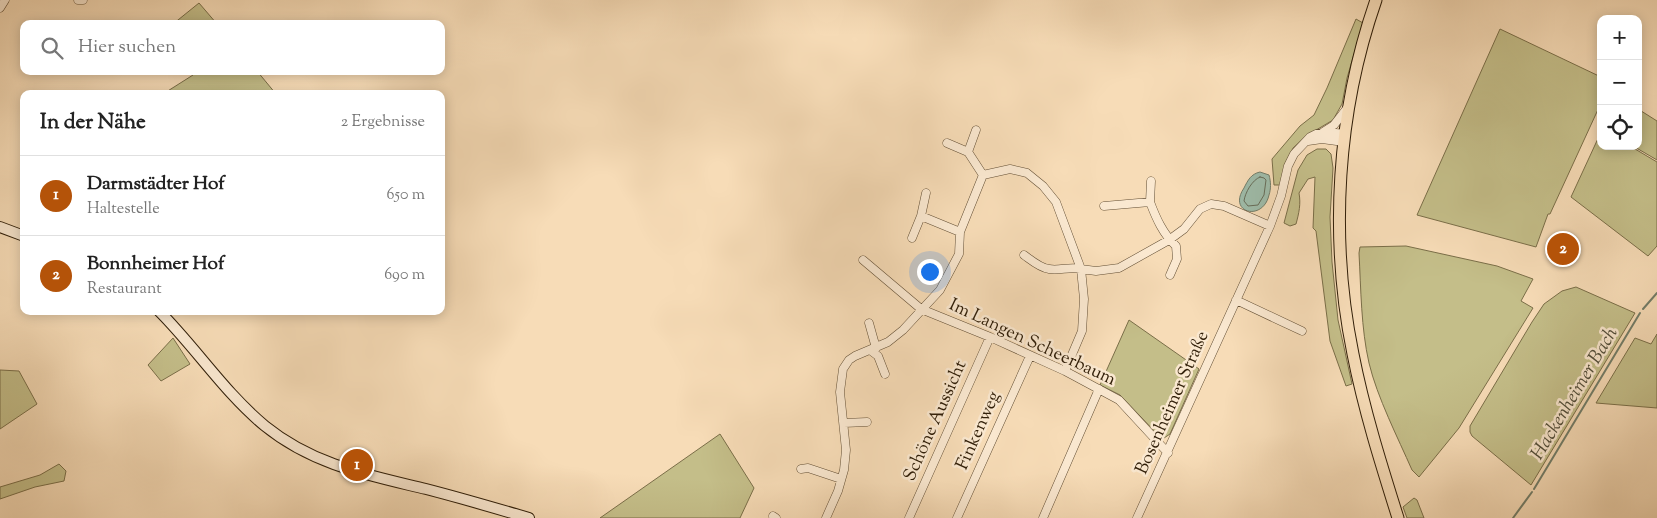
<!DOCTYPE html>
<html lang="de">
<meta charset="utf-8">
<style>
:root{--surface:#fff;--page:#f2f2f2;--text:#222;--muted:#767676;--line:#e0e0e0;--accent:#b45309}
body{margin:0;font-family:"Sorts Mill Goudy",serif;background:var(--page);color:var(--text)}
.controls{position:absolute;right:15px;top:15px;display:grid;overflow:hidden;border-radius:10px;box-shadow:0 2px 12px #0003}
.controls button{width:45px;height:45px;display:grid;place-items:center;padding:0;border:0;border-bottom:1px solid var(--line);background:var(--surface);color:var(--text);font:25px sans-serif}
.you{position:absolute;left:929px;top:271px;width:18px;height:18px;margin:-12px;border:4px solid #fff;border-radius:50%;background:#1a73e8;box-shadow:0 0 0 8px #1a73e833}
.badge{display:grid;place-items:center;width:32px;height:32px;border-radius:50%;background:var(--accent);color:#fff;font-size:16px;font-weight:700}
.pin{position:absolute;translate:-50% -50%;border:2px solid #fff;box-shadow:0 1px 5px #0006}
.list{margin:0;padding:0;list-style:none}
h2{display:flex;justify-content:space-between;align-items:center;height:65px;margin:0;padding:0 20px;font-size:21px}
h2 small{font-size:16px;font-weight:400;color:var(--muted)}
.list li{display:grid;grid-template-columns:32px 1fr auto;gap:15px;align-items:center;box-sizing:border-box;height:80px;padding:0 20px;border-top:1px solid var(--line)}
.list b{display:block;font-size:19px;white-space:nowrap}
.list p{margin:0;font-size:16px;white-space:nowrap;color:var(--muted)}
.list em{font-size:16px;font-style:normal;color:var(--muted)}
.icon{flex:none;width:28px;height:28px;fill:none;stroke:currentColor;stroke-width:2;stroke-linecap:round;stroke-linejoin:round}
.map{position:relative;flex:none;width:1657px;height:518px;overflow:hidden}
.search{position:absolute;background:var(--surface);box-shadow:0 2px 12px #0003;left:20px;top:20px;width:425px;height:55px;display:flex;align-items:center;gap:12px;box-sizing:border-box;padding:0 18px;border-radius:10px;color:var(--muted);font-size:19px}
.panel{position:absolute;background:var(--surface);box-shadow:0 2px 12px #0003;left:20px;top:90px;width:425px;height:225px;border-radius:10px}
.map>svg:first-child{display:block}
.green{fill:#c4be89;stroke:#7a6e48}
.water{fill:#9ebcaa;stroke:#727d69}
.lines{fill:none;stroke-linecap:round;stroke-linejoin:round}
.shore{stroke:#676d59;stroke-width:1}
.stream{stroke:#727d69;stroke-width:2}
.street-casing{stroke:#624e34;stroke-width:9}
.secondary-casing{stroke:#301e08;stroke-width:12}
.primary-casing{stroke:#301e08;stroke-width:13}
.street{stroke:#fae8d0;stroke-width:8}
.secondary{stroke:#fae8d0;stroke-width:10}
.primary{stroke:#f7dcb7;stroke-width:11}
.labels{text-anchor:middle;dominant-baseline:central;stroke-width:5;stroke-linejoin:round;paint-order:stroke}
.street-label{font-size:18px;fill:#301e08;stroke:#fae8d0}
.water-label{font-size:19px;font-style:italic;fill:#514d39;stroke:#fae8d0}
</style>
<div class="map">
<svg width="1657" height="518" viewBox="0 0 1657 518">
<rect width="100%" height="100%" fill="#f7dcb7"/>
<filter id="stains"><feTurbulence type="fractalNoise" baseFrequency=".004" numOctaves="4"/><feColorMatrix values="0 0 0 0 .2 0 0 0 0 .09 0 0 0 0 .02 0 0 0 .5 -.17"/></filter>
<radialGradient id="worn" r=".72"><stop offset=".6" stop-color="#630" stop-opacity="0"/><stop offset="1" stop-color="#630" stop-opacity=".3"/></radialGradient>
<path class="green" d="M 199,3 L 217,24 L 173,24 Z
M 1356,19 L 1363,23 L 1347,78 L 1342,104 L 1333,120 L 1306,136 L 1293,148 L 1285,164 L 1280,185 L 1274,185 L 1272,159 L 1300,126 L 1314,115 L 1327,88 Z
M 1500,29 L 1601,77 L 1601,103 L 1550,214 L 1548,214 L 1536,247 L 1417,215 Z
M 191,71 L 257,71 L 276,94 L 163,94 L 193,75 Z
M 1638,109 L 1657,121 L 1657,160 L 1633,146 L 1638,146 Z
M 1601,132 L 1601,146 L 1630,146 L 1657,162 L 1657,246 L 1648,256 L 1571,197 Z
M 1317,149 L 1326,149 L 1331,154 L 1333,168 L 1330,217 L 1332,262 L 1338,320 L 1352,384 L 1346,386 L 1330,341 L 1316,231 L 1313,228 L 1315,177 L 1308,179 L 1299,193 C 1301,204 1299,213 1296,224 L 1290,226 L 1284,223 L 1298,170 L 1307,155 Z
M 1406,246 L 1497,266 L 1533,279 L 1521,301 L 1533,308 L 1459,428 L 1419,477 L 1412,470 C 1398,438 1377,397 1369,363 C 1361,328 1361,290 1359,253 L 1360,247 Z
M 1576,287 L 1635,313 L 1531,485 L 1472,436 L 1470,432 L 1470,426 L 1532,322 L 1544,304 L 1562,291 Z
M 1129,320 L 1199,369 L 1170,434 L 1164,438 L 1160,437 L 1120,395 L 1100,385 Z
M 1657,334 L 1657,408 L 1596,403 L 1635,338 L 1651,344 Z
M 173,338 L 190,364 L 161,381 L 148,365 Z
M 0,370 L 19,371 L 37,404 L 0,429 Z
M 720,434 L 754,488 L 740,518 L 600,518 Z
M 59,464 L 66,471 L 64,481 L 35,487 L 0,499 L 0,487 L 40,475 Z
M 1414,498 L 1417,500 L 1424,518 L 1407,518 L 1403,507 Z"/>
<path class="water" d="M 1260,172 L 1269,175 C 1271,182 1271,189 1269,195 C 1263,222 1227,213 1244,188 C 1248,180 1251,174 1260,172 Z"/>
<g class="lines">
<path class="shore" d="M 1260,177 L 1264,178 L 1266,180 L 1264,195 L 1258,205 L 1248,206 L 1244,201 C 1245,193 1252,180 1260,177 Z"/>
<path class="stream" d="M 1643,309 L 1657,293
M 1534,489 L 1640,313
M 1513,518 L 1532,492"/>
<g class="street-casing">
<path id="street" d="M 78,0 L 83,0
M 0,8 L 5,0
M 976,130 L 968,152 L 983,175
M 1323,132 L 1334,125 L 1348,107
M 1308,141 L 1322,139 L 1344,142
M 947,143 L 968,152
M 926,193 L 921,216 L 960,232
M 1150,202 L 1151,181
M 1104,206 L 1150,202 C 1156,218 1163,234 1176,246 L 1177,259 L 1170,275
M 912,238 L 921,216
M 1024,255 C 1031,260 1040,268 1049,269 C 1060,271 1070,266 1081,269 L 1084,299 L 1082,331 L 1065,371
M 863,260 L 921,309 L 990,337 L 1065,371 L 1119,400 L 1168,453
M 1236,300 L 1302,331
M 869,323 L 876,348
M 870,350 L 878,356 L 885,374
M 844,423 L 867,422
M 801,469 L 808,468 L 841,479
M 773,516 L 776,518
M 826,518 L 838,491 L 844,470 L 846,450 L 840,392 L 843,369 L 849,360 L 855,356 L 888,342 L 903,330 L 940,290 L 959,254 L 960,232 L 983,175 L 1010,169 L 1027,173 L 1043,186 L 1056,202 L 1081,269 L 1096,271 L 1119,268 L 1169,240 L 1184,229 L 1200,209 L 1211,204 L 1224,206 L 1270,226
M 909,518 L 990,337
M 957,518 L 1030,356
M 1043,518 L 1099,389
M 1137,518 L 1270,226 L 1281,196 L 1288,166 L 1294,154 L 1310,137 L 1316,134 L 1327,132 L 1345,134"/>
</g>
<g class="secondary-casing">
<path id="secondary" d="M 0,227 L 24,236
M 159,311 C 196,348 224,392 265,426 C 313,465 368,475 426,489 C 461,498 495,508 529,518"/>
</g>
<g class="primary-casing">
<path id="primary" d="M 1376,0 C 1337,112 1329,237 1353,354 C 1364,410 1381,464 1398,518"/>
</g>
<use href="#street" class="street"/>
<use href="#secondary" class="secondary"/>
<use href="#primary" class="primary"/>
</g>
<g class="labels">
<g class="street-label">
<text transform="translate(1032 343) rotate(25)">Im Langen Scheerbaum</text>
<text transform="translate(1173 403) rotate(-66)">Bosenheimer Straße</text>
<text transform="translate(936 421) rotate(-66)">Schöne Aussicht</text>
<text transform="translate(979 431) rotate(-66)">Finkenweg</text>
</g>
<g class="water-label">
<text transform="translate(1575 394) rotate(-59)">Hackenheimer Bach</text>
</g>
</g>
<rect width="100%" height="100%" filter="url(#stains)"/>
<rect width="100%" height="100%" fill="url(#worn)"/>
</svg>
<div class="controls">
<button>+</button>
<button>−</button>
<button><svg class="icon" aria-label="locate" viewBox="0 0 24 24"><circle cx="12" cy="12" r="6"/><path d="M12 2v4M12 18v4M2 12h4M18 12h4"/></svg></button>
</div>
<div class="you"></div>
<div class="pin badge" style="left:357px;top:465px">1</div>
<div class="pin badge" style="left:1563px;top:249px">2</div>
<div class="search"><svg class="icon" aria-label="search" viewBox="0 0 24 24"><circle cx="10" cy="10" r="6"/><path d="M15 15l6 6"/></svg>Hier suchen</div>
<section class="panel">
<h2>In der Nähe<small>2 Ergebnisse</small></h2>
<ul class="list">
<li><span class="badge">1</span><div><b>Darmstädter Hof</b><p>Haltestelle</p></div><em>650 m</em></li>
<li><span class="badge">2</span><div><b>Bonnheimer Hof</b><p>Restaurant</p></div><em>690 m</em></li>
</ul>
</section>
</div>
